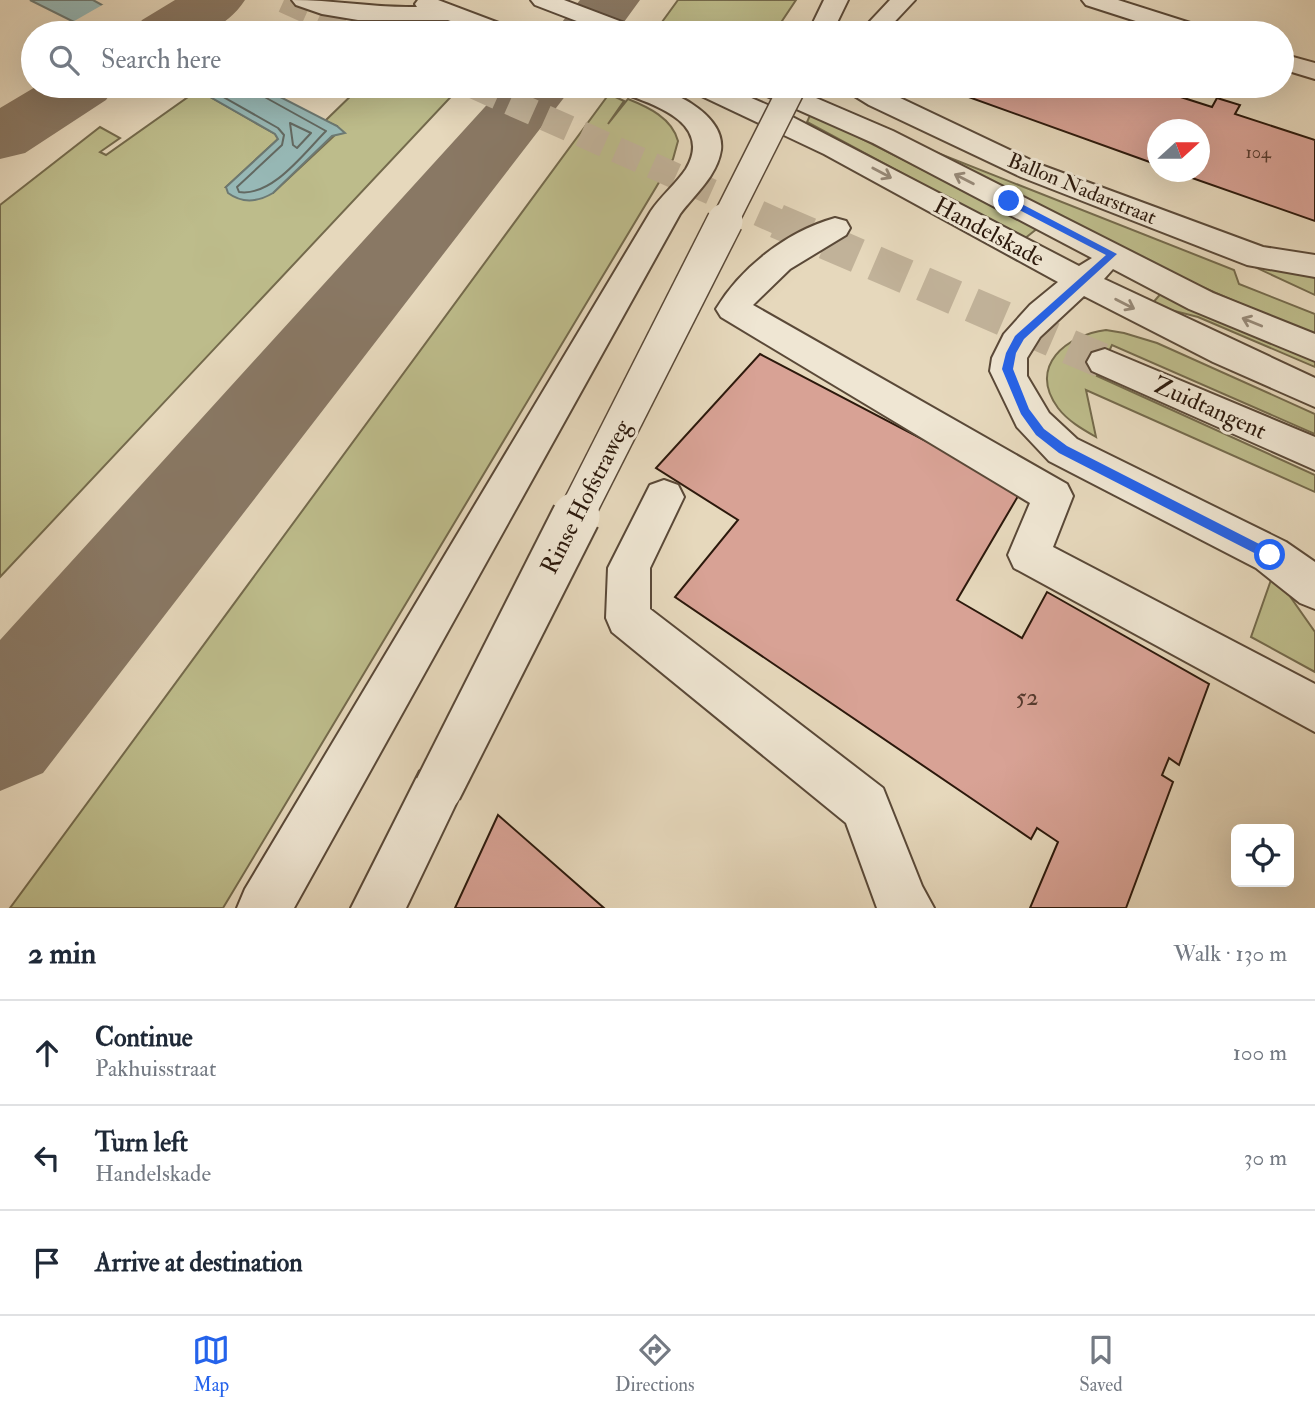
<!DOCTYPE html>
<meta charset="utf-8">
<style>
:root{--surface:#fff;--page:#f6f6f7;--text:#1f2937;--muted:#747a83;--line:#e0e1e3;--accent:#2563eb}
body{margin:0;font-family:"IM FELL Double Pica",serif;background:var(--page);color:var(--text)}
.controls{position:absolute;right:21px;bottom:21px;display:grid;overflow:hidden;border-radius:10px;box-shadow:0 7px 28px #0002}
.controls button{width:63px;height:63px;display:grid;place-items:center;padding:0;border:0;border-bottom:2px solid var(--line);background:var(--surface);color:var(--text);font:35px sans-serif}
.compass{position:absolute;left:1147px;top:119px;width:63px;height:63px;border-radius:50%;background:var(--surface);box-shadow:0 7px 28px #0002;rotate:69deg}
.stop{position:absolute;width:21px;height:21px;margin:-16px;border:5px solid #2563eb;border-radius:50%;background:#fff}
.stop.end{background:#2563eb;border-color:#fff;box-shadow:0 2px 7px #0008}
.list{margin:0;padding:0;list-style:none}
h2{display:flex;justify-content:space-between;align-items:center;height:91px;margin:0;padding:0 28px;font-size:30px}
h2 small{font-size:23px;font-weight:400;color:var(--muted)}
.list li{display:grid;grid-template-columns:46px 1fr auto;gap:21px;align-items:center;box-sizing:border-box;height:105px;padding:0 28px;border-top:2px solid var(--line)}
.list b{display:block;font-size:26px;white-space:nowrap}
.list p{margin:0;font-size:23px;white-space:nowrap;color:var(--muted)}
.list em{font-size:23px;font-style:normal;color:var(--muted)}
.icon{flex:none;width:38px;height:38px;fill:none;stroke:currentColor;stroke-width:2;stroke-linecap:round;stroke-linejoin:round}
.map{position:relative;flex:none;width:1315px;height:908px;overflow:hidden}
.search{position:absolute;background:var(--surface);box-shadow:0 7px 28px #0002;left:21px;right:21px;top:21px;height:77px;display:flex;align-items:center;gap:18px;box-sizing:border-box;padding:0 24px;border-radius:38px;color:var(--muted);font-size:26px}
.sheet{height:406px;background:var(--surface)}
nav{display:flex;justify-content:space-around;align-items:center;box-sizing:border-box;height:98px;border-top:2px solid var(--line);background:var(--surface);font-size:19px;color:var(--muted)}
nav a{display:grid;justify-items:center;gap:4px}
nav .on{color:var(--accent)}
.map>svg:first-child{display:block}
.green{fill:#bdbc8b;stroke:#746a4c;stroke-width:2}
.water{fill:#97b9b7;stroke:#6c7973;stroke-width:2}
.pier{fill:#e6d8bc}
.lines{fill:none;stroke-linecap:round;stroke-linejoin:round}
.shore{stroke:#626962;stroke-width:2}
.taxiway{fill:#897864;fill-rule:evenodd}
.building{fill:#d8a295;stroke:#2c190c;stroke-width:2}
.minor-tunnel-far1{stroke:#c1b299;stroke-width:26;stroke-dasharray:26 13;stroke-linecap:butt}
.minor-tunnel{stroke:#c1b299;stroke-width:35;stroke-dasharray:35 18;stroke-linecap:butt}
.minor-casing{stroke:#5a4938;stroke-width:4}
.minor{fill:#efe6d3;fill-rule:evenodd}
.minor-bridge-far2-casing{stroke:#5a4938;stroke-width:29;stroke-linecap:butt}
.minor-bridge-far1-casing{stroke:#5a4938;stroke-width:38;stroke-linecap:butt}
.minor-bridge-casing{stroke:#5a4938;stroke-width:51;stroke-linecap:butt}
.minor-bridge-far2{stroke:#efe6d3;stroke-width:26}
.minor-bridge-far1{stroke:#efe6d3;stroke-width:35}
.minor-bridge{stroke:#efe6d3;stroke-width:47}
.oneway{stroke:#978a79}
.route{fill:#2563eb}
.labels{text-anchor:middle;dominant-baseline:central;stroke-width:6;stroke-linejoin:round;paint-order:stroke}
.far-number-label{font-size:18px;fill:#573b2e}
.far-street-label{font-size:21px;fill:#2c190c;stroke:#efe6d3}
.street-label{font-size:24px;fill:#2c190c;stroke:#efe6d3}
.near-number-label{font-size:24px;fill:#573b2e}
</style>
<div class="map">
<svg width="1315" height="908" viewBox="0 0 1315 908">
<rect width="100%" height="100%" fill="#e6d8bc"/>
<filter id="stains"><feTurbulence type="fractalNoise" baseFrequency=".00286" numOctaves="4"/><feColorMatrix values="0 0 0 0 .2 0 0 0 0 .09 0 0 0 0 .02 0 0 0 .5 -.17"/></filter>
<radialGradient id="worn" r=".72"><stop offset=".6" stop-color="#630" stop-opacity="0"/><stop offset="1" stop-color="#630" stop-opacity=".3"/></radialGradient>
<path class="green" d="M 678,0 L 796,0 L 774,33 L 690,33 L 662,22 Z
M 361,86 L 461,86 L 0,577 L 0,205 L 100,127 L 120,138 L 100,152 L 106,155 L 198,90 L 275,134 L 278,139 L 226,187 L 273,193 L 334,136 L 337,126 L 325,121 Z
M 609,94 L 624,101 L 608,124 L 628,99 C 648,107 672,118 678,141 L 673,159 L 223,908 L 10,908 Z
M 811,113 L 1038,228 L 1024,239 L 807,122 Z
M 925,148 L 1234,270 L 1239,284 L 1315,314 L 1315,336 L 1193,283 Z
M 1214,248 L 1315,273 L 1315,295 Z
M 1163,291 L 1315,360 L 1315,367 L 1198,317 L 1151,305 Z
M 1106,330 L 1124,333 L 1157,343 L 1315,414 L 1315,434 L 1112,345 L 1097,376 L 1315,475 L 1315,492 L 1086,390 L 1096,437 C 1082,429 1068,421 1058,408 C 1027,366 1067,335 1106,330 Z
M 1271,580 L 1289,595 L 1315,632 L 1315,672 L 1251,637 Z"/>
<path class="water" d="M 30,0 L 93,0 L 153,33 L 76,23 Z
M 191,86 L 259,86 L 337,126 L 345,133 L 332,136 L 273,193 C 258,202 243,204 228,193 L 226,187 L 278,139 L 275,134 Z"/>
<path class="pier" d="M 104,4 L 154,30 L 156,33 L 87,33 L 69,24 Z"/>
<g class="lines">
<path class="shore" d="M 204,86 L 278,128 L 284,135 L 282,145 L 237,187 L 239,192 C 272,197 304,153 326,131 L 261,95 L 257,86
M 290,123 L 311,133 L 297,148 L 293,145 Z"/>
<path class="taxiway" d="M 175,0 L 245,0 C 216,43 179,33 133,33 L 142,20 Z
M 580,0 L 640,0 L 616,33 L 553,33 Z
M 37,86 L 116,86 L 106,100 L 25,153 L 0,159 L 0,108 Z
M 504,86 L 573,86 L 43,773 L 0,791 L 0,640 Z"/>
</g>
<path class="building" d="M 938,86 L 1164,86 L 1162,91 L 1212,107 L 1217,98 L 1240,105 L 1235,114 L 1315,140 L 1315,221 L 1175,172 L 1200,172 L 1200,130 L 1158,130 L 1158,165 Z
M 760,354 L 1021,491 L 957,600 L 1022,638 L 1047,592 L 1209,684 L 1179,765 L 1169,758 L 1162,775 L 1173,782 L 1126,908 L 1030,908 L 1058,842 L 1037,828 L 1031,839 L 675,597 L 738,520 L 656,468 Z
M 498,815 L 604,908 L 455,908 Z"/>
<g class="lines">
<path class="minor-tunnel-far1" d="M 284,0 L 358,33
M 474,86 L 781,223"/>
<path class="minor-tunnel" d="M 777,221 L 1105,362"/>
<g class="minor-casing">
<path id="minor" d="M 292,0 C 334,0 375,8 417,7 L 415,4 L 418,0 L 438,0 L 512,28 L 515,33 L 482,33 L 448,20 L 358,20 L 322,14 L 296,5 Z
M 531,0 L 564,0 L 638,28 L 641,33 L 608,33 L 535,5 Z
M 824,0 L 848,0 L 832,33 L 808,33 Z
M 890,0 L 915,0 L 884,33 L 859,33 Z
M 1082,0 L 1118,0 L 1206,28 L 1209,33 L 1173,33 L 1086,5 Z
M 1282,54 L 1315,63 L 1315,79 L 1282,69 Z
M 616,86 C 627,85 643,84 654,87 C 680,94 725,117 721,150 C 717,176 695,194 680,214 L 294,908 L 237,908 L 245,889 L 651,211 C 661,196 676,184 686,169 C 714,122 652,104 620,92 Z
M 689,86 L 724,86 L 779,110 L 1079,266 L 1092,258 L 873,143 L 758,92 L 754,86 L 788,86 L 893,131 L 1213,293 L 1315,334 L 1315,361 L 1189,309 L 1113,269 L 1104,279 L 1315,378 L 1315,407 L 1213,362 L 1084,296 L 1040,337 L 1027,358 L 1027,376 L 1049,413 L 1077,439 L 1286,542 L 1315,562 L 1315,609 L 1300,603 L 1256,568 L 1049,461 L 1017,427 L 990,371 L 992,358 L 1004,334 L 1030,305 L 1058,282 L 824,154 L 693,92 Z
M 844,86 L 875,86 L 1041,165 L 1263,247 L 1315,255 L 1315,277 L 1247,265 L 1021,177 L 869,105 L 848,92 Z
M 835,218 L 846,221 L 850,228 L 846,235 L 790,269 L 753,305 L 1067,484 L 1073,496 L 1053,547 L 1315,684 L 1315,732 L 1014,568 L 1008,555 L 1030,503 L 721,317 L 716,309 C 741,267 788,231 835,218 Z
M 1105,349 L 1315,437 L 1315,470 L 1092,371 L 1087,362 L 1092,353 Z
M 664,480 L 678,485 L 684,497 L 650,568 L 650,609 L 883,788 L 922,886 L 934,908 L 877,908 L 846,823 L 612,632 L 606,618 L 608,568 L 650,485 Z
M 438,764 L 456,771 L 463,789 L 406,908 L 351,908 L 420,771 Z"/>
</g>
<use href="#minor" class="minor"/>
<g class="minor-bridge-far2-casing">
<path id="minor-bridge-far2" d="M 724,223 L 793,86"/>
</g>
<g class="minor-bridge-far1-casing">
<path id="minor-bridge-far1" d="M 575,517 L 725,221"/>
</g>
<g class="minor-bridge-casing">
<path id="minor-bridge" d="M 438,789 L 576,516"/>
</g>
<use href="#minor-bridge-far2" class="minor-bridge-far2"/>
<use href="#minor-bridge-far1" class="minor-bridge-far1"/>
<use href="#minor-bridge" class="minor-bridge"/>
</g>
<defs><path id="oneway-shaft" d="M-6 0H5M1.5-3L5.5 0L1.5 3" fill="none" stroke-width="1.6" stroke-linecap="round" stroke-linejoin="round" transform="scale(1.75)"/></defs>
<g class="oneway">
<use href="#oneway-shaft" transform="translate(882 173) rotate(28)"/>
<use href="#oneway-shaft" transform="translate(964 179) rotate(-153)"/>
<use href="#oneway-shaft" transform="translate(1125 304) rotate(27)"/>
<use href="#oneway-shaft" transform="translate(1252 322) rotate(-158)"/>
</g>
<path class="route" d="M 1006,199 L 1012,199 L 1117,254 L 1024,339 L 1016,353 L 1013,369 L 1029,409 L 1044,429 L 1067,446 L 1275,552 L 1275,559 L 1266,559 L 1059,453 L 1036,435 L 1021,414 L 1002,369 L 1006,353 L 1015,336 L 1106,255 L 1006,203 Z"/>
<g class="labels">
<g class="far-number-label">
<text x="1258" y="152">104</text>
</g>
<g class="far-street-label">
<text transform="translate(1082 189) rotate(22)">Ballon Nadarstraat</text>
</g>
<g class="street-label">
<text transform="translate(989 232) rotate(28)">Handelskade</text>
<text transform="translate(1210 408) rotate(24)">Zuidtangent</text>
<text transform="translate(586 497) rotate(-63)">Rinse Hofstraweg</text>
</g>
<g class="near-number-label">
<text x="1027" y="697">52</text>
</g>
</g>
<rect width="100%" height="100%" filter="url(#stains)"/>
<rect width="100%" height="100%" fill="url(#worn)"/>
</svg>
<div class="controls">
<button><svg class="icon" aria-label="locate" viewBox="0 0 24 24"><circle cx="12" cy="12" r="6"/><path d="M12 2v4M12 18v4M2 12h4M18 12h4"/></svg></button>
</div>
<svg class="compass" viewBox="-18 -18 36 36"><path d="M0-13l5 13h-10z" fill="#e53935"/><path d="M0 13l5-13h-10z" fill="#747a83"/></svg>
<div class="stop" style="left:1270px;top:555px"></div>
<div class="stop end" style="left:1009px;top:201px"></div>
<div class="search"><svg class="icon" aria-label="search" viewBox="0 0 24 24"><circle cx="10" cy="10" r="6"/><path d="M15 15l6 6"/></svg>Search here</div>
</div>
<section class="sheet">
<h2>2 min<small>Walk · 130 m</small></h2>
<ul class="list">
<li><svg class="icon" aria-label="ahead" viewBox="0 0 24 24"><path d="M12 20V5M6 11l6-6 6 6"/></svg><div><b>Continue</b><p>Pakhuisstraat</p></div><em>100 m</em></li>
<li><svg class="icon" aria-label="left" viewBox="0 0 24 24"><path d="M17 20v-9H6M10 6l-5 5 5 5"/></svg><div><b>Turn left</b><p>Handelskade</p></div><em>30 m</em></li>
<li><svg class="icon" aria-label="arrive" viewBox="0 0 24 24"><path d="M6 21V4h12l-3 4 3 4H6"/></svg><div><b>Arrive at destination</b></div></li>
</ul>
</section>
<nav>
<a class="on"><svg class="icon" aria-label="map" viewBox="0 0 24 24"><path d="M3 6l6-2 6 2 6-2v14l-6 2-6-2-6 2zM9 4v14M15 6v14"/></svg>Map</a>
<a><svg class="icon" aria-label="directions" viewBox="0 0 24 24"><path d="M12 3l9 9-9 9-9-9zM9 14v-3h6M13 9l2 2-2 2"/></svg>Directions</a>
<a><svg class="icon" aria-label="saved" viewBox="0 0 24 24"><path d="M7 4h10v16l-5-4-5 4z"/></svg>Saved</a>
</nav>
